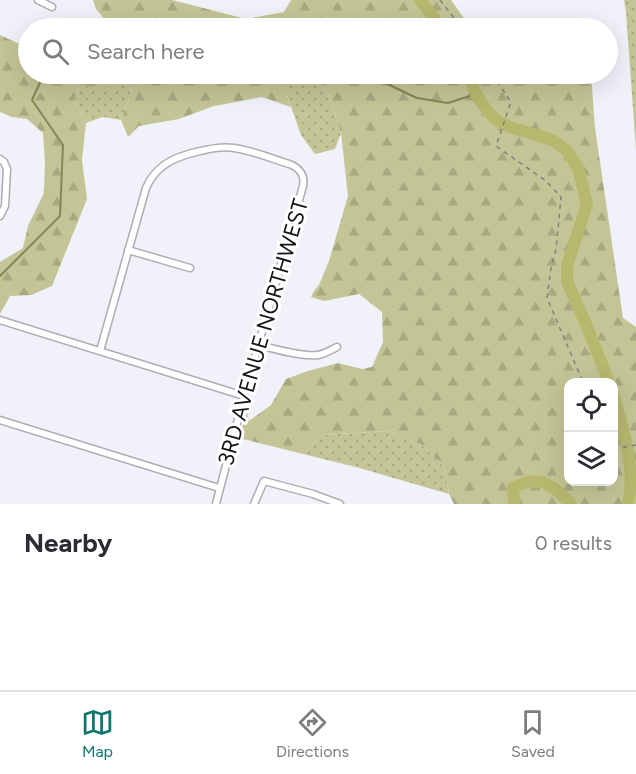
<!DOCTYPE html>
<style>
:root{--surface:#fff;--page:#f7f7f7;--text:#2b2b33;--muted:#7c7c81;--line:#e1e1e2;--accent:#0f766e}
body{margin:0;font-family:Figtree,sans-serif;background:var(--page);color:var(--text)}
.controls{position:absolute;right:18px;bottom:18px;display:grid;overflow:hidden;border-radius:12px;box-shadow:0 6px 24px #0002}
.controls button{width:54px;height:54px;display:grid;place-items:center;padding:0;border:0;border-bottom:2px solid var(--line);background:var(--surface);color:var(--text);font:30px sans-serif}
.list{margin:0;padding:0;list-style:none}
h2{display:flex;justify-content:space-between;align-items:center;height:78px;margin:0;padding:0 24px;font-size:26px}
h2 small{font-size:20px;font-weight:400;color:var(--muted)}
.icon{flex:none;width:33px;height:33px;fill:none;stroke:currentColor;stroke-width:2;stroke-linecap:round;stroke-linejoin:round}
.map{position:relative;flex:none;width:636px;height:504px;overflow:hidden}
.search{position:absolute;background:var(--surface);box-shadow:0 6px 24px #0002;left:18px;right:18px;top:18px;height:66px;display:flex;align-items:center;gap:15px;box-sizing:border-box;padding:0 21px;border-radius:33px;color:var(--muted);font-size:22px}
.sheet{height:186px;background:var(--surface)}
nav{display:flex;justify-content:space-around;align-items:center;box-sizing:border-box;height:84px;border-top:2px solid var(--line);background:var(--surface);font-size:16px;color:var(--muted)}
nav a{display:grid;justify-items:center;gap:3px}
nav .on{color:var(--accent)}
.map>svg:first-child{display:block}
.grass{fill:url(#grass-dots)}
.forest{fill:url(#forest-firs);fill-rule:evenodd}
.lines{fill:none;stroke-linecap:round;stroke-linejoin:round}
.stream{stroke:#868754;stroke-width:2}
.river{stroke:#b7b86e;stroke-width:12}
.minor-casing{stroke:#acadb5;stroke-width:9}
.path{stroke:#808185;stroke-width:1.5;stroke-dasharray:4.5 4.5;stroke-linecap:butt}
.minor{stroke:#fff;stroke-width:6}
.labels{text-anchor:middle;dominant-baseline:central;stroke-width:6;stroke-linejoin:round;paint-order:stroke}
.street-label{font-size:22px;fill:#141517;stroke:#fff}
</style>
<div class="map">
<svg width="636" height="504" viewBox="0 0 636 504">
<defs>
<pattern id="grass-dots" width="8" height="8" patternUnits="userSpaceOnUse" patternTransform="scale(1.5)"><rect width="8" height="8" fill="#c4c596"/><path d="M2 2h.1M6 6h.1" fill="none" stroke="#a8a881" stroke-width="1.8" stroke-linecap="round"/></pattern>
<pattern id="forest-firs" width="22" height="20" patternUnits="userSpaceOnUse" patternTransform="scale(1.5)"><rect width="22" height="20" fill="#c4c596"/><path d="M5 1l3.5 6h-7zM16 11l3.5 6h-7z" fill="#a8a881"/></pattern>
</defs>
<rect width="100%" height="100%" fill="#f0f1f9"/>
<path class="grass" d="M 624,0 L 636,0 L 636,149 L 626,12 Z
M 114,74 L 132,74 L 130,96 L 121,120 L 103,117 L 86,123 L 74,100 L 80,85 L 113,87 Z
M 284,74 L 318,74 L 329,96 L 341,133 L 335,149 L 315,154 L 301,135 L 282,81 Z
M 389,431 L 422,445 L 445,468 L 449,494 L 356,467 L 303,454 L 321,435 Z"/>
<path class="forest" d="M 93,0 L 172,0 L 246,19 L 284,12 L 291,0 L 451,0 L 471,28 L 101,28 L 106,21 L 96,9 Z
M 0,35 L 22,45 L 28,46 L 28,74 L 114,74 L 113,87 L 104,92 L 80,85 L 74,100 L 86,123 L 82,160 L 87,199 L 52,286 L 31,295 L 10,296 L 0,314 L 0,262 L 23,248 L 28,226 L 44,193 L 45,161 L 43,133 L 27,119 L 12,117 L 0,112 Z
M 132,74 L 284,74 L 282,81 L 291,107 L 262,97 L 214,106 L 179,119 L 139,126 L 128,137 L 121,120 L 130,96 Z
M 318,74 L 591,74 L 595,128 L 623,318 L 636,327 L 636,504 L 454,504 L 449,494 L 445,468 L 422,445 L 389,431 L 321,435 L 303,454 L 239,438 L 247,412 L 249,421 L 271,405 L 286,379 L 308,371 L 338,363 L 362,369 L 372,367 L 383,342 L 382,312 L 359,294 L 324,301 L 311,297 L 314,291 L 319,285 L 329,261 L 348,196 L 341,133 L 329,96 ZM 568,382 L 614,382 L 614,482 L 568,482 Z"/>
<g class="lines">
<path class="stream" d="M 366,74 L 417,98 L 448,103 L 476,94
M 0,276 L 60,216 L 63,145 L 32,100 L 44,74"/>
<path class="river" d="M 420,0 L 442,28
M 468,74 L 476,94 L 488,112 L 498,121 L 512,128 L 534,134 L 554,141 L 566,150 L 578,168 L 587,204 L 567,266 L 567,281 L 585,322 L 609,382
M 614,397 C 624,430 636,470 628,504
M 514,504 L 513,488 C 541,473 552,485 571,504"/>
<g class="minor-casing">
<path id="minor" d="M 38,0 L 52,7
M 0,159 L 4,162 L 7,169 L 5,206 L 0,216
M 128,250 L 190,268
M 0,320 L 244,396
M 259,345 C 275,349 302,357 318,355 C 325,354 331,350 337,347
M 100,351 L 146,188 C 150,179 155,172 163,166 C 176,155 217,145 234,148 C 254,151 273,159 292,165 C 301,170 305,176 303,186 L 244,396 L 216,504
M 0,420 L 219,488
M 254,504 L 264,481 L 313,494 L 340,504"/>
</g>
<path class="path" d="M 440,0 L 462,28
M 492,74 L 511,102 L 496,146 L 546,181 L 561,197 L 556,250 L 551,268 L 547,298 L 583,382
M 614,449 L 636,445"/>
<use href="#minor" class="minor"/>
</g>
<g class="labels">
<g class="street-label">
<text transform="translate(263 332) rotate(-74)">3RD AVENUE NORTHWEST</text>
</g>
</g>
</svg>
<div class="controls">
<button><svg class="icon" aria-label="locate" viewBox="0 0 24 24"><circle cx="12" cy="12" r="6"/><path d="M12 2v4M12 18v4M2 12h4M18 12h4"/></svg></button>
<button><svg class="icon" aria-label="layers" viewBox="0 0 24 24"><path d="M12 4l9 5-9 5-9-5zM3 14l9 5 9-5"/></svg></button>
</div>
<div class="search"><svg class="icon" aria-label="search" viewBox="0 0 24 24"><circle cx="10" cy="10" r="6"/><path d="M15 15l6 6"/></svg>Search here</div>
</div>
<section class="sheet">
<h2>Nearby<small>0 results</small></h2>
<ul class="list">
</ul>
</section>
<nav>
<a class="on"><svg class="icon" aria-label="map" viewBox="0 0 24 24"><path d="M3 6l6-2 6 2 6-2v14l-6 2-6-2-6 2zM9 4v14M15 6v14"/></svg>Map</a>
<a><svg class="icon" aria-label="directions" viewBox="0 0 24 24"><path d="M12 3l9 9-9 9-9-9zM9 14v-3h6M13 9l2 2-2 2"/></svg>Directions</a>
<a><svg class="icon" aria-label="saved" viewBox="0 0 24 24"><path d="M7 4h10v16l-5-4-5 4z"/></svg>Saved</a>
</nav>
